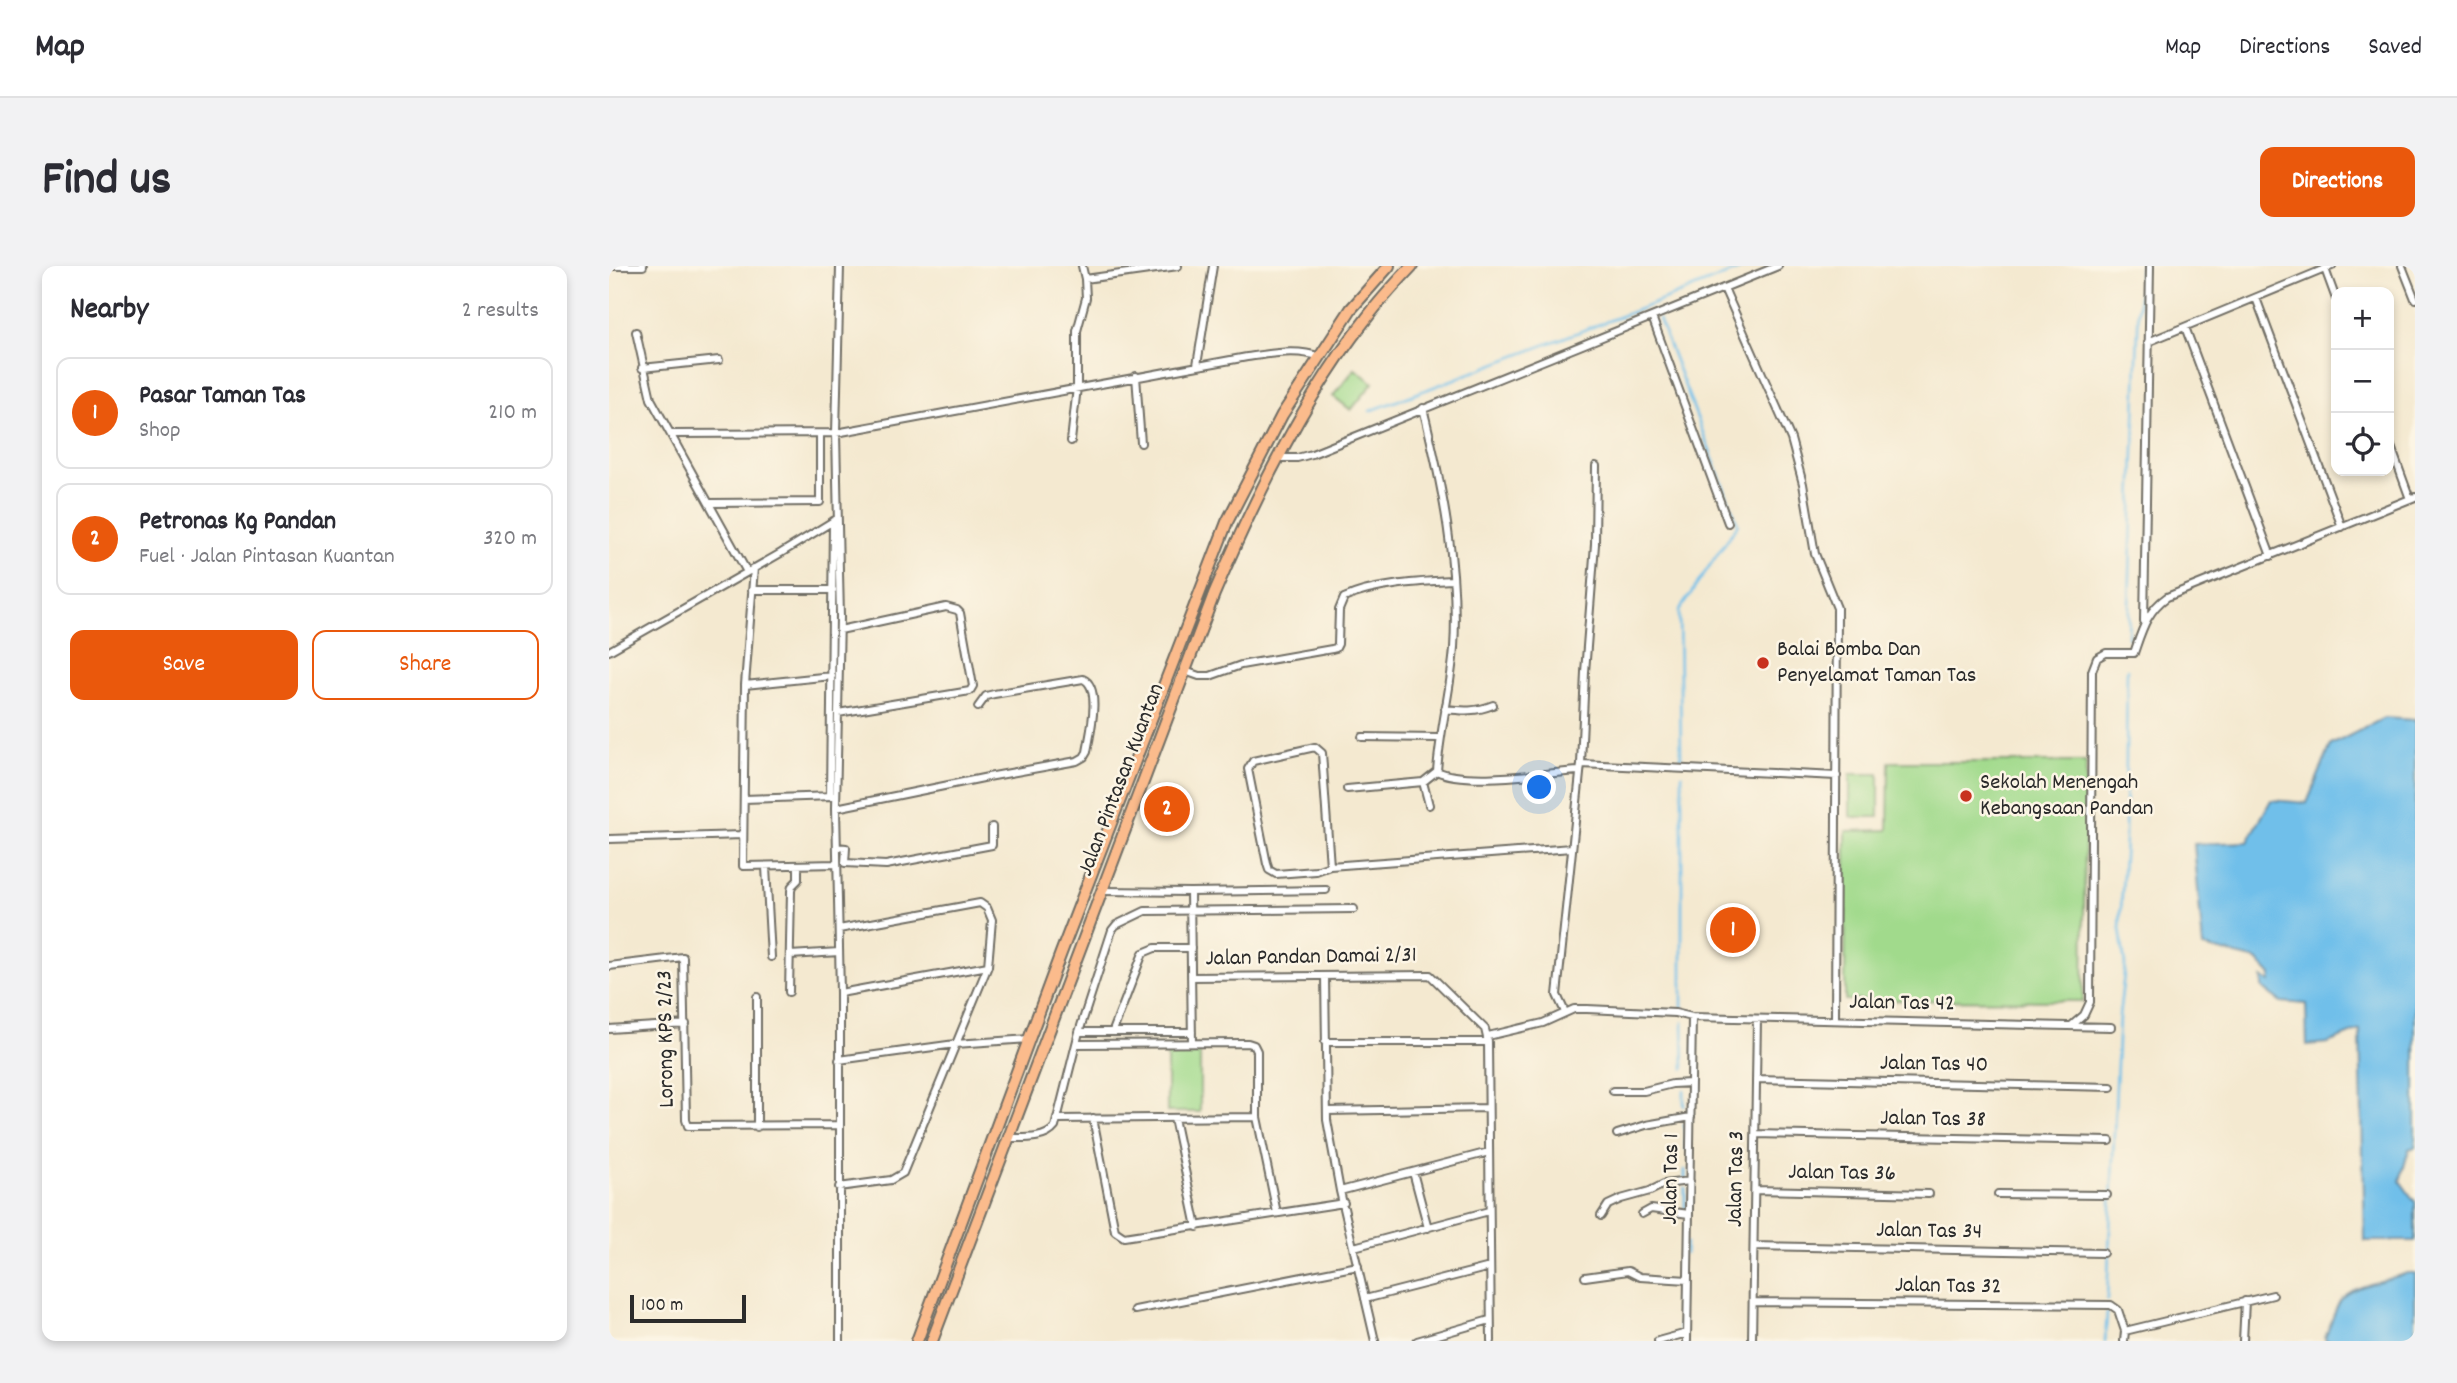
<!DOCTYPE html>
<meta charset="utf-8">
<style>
:root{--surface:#fff;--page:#f2f2f3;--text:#2b2b33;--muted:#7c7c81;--line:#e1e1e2;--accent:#ea580c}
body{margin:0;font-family:Dekko,sans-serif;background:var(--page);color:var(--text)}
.controls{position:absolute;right:21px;top:21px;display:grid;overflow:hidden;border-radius:14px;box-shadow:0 4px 10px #0003}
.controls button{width:63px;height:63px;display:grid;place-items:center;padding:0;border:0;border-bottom:2px solid var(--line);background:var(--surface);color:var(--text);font:35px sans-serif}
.scale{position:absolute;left:21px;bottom:18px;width:116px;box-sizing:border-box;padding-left:7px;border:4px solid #2b2b2b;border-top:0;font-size:19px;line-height:24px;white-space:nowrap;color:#2b2b2b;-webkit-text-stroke:5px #fcf5e5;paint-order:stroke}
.you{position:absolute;left:931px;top:522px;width:24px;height:24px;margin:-18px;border:5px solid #fff;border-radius:50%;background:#1a73e8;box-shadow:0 0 0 10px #1a73e833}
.badge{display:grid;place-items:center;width:46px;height:46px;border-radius:50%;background:var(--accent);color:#fff;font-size:23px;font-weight:700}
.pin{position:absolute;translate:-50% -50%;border:4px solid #fff;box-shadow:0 2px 7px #0006}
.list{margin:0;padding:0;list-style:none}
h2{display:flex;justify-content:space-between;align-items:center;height:91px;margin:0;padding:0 28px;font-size:30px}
h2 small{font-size:23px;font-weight:400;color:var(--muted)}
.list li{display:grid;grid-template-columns:46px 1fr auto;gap:21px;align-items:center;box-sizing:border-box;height:112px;margin:0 14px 14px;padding:0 14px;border:2px solid var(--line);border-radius:14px}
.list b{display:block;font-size:26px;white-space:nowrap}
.list p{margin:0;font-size:23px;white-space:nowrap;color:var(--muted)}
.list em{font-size:23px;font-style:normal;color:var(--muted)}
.actions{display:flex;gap:14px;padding:21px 28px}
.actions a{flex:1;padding:16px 0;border:2px solid var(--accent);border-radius:14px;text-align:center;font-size:24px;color:var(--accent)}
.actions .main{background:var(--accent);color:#fff}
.icon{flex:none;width:38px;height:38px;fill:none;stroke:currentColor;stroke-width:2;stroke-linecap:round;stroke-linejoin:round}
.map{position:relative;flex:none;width:1806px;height:1075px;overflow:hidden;border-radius:14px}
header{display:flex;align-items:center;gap:42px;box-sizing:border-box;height:98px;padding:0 35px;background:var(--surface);border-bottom:2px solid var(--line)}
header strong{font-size:33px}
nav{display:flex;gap:38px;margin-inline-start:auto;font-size:24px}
.intro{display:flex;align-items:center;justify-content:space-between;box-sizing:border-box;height:168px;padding:0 42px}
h1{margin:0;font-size:49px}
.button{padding:18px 32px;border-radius:14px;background:var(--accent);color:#fff;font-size:24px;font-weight:700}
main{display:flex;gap:42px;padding:0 42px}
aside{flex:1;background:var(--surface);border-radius:14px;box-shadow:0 4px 10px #0003}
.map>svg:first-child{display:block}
.green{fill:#a1da8c;stroke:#66825c;stroke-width:2}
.water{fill:#6fbfea;stroke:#4d758a;stroke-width:2}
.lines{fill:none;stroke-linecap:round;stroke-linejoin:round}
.stream{stroke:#6fbfea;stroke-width:2.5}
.minor-casing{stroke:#716e65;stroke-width:10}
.trunk-casing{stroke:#716e65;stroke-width:14}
.minor{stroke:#fff;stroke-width:6}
.trunk{stroke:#fbbb8c;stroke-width:10}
.poi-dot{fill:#c8321e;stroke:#fcf5e5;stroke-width:2.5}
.labels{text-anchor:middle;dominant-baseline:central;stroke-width:5;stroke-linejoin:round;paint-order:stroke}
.poi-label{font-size:23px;fill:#2b2b2b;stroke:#fcf5e5;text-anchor:start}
.street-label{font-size:23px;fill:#2b2b2b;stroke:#fcf5e5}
</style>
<header>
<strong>Map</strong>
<nav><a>Map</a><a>Directions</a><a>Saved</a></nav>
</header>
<div class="intro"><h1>Find us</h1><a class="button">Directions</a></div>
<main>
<aside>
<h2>Nearby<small>2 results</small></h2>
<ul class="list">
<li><span class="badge">1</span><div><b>Pasar Taman Tas</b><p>Shop</p></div><em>210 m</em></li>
<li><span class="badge">2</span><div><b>Petronas Kg Pandan</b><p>Fuel · Jalan Pintasan Kuantan</p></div><em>320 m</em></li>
</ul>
<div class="actions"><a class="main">Save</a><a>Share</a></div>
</aside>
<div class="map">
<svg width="1806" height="1075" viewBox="0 0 1806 1075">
<rect width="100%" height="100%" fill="#fcf5e5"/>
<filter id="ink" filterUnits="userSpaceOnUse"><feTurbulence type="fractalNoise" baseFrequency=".0143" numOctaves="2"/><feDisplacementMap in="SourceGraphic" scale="14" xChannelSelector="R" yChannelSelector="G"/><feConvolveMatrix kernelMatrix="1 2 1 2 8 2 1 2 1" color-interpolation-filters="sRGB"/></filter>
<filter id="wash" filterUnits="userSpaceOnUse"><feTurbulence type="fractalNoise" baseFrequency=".00686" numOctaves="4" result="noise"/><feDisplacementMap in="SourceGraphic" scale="28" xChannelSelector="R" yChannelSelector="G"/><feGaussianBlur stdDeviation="1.57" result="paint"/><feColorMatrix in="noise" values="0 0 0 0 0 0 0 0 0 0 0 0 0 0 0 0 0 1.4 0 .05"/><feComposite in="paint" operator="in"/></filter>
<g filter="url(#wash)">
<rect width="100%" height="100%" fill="#f4e9d0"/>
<path class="green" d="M 746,103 L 764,117 L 742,144 L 724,130 Z
M 1280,496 L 1477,496 L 1474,735 L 1236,734 L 1237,565 L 1279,564 Z
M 1241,508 L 1270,508 L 1270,551 L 1241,551 Z
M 558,784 L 591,784 L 591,846 L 558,846 Z"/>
<path class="water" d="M 1775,452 L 1806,454 L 1806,881 L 1800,883 L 1791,915 L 1806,936 L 1806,975 L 1756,975 L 1751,764 L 1719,777 L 1698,779 L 1697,738 L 1672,736 L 1653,722 L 1653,712 L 1661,716 L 1662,709 L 1648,694 L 1594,681 L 1585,578 L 1639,576 L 1662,534 L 1698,537 L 1722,479 Z
M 1798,1007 L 1806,1007 L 1806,1075 L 1717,1075 L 1716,1072 C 1721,1060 1725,1046 1731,1035 C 1742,1019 1781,1014 1798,1007 Z"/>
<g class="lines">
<path class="stream" d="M 1050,53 L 1129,258 L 1070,345 L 1072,492
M 761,145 L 1044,38 L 1139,0
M 1519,371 L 1531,0
M 1073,509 L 1073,743
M 1074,756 L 1075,803
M 1075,824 L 1075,840
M 1075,858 L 1077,883
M 1076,904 L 1076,913
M 1076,945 L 1076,922
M 1076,988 L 1077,977
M 1071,1020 L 1071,1038
M 1498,1034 L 1510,750 L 1516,699 L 1511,662 L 1516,573 L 1518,403
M 1070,1063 L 1071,1053
M 1496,1075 L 1498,1047"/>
</g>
</g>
<g filter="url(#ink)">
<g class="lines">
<g class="minor-casing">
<path id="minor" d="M 0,0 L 34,0
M 473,0 L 476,13 L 569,0
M 1793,0 L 1806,33
M 1716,3 L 1727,33
M 1115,22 L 1182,173 L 1194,218 L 1206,288 L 1228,342 L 1226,754
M 1647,32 L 1733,261
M 1043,51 L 1119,257
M 1576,61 L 1662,290
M 27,66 L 42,133 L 138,306
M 1539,76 L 1723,0
M 588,99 L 604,0
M 33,102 L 110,94
M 527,110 L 532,177
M 814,142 C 833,219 850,302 845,382 C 842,423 831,463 828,505
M 63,168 L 227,167 L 638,91 C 663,88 687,82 711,91
M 462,175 L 468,121 L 468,65 L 477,32 L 476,13
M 1780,175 L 1801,233
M 670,192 L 688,192 L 703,188 L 1169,0
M 101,237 L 211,236 L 211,168
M 145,302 L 136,419 L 134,600 L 228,598
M 143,324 L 224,324
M 1535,355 L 1541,0
M 0,385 L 172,287 L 226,254
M 576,405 L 590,410 L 601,410 L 632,399 L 723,383 L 727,382 L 729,378 L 730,344 L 735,332 C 765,318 811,316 844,314
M 136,419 L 223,410
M 836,443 C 854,445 867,446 884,439
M 229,447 L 361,425 L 364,420 L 351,347 L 348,344 L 337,341 L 231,364
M 753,471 L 830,472
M 972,498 L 1228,510
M 814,516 L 820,539
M 738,523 L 814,516 L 828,505 C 855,519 936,507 970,505
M 221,530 L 224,255
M 135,533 L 224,530
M 227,542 L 379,511 L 468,495 L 475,491 L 478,486 C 481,468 493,421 474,413 L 385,428 L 377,430 L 369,441
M 0,573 L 134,569
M 228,581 L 237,582 L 236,597 L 277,599 L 383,579 L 383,561
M 157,601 L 162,691
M 667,608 L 660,604 L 658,598 L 639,503 L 644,495 L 706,481 L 713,487 L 721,600
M 667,608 L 707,605 L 721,600 L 963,582
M 493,625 L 581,626 L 717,624
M 581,626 L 583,777
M 230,663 L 371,637 L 378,642 L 383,654 L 379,700 L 294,907 L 282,914 L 230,921
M 181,689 L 230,686
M 0,700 L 74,691 L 77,854 L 79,860 L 229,859
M 716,710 L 718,854 L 731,925 L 766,1075
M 582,711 L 821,709 L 876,763 L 879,776 L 882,1075
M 180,726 L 182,625 L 183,620 L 189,614 L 189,599
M 231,727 L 379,700
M 956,746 L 948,729 L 972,498 L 976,406 L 986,278 L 987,200
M 1462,760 L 1475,749 L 1481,736 L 1483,405 L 1488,392 L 1497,387 L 1525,387 C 1533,364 1538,345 1558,331 L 1806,231
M 0,763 L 77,758
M 504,765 L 534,687 L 546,682 L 582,682
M 470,766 L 583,766
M 879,770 L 934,757 L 965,743 L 978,743 L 1066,747 L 1083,751 L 1502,761
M 716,776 L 879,776
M 467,778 L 639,777 L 645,779 L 648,785 L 648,851 L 668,947
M 230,794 L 346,778 L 420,773
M 1147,813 L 1502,821
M 1004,825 L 1035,825 L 1063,818 L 1082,817
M 718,845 L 879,842
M 484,852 L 506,965 L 515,971 L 735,937
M 565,852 L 588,961
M 449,853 L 648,851
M 148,861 L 148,731
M 1008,868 L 1037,859 L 1082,851
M 1147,868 L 1501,875
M 400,872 C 415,872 436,874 446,861 L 470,766 L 503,664 L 507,659 L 536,645 L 745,643
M 804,906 L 819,962
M 1146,924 L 1320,928
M 731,925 L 880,886
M 1389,928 L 1498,929
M 1033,948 L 1042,943 L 1080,948
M 992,950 L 999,939 L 1012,933 L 1041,925 L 1055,918 L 1081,915
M 1145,980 L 1494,987
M 745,981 L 880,945
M 976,1011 L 1019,1005 L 1031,1011 L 1079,1014
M 756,1033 L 881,1001
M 1144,1036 L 1502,1039 L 1509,1044 L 1516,1065 L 1515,1075
M 526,1044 L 749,1000
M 1516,1065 L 1664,1029
M 231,1075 L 231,727 L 227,542 L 231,351 L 227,167 L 231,0
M 808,1075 L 881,1054
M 1049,1075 L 1078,1067
M 1078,1075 L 1083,751
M 1143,1075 L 1148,753
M 1634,1075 L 1636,1035"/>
</g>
<g class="trunk-casing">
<path id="trunk" d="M 308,1075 L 452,687 L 618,256 L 673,149 L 742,43 L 780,0
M 323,1075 L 605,328 C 644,236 695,131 757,53 C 771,34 787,17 803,0"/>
</g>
<use href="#minor" class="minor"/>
<use href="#trunk" class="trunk"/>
</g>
</g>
<g class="poi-dot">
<circle cx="1154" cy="397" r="7"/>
<circle cx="1357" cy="530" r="7"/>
</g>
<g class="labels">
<g class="poi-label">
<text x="1168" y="384">Balai Bomba Dan<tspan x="1168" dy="26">Penyelamat Taman Tas</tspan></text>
<text x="1371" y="517">Sekolah Menengah<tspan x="1371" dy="26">Kebangsaan Pandan</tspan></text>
</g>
<g class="street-label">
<text transform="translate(513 514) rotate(-69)">Jalan Pintasan Kuantan</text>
<text transform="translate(702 692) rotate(-1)">Jalan Pandan Damai 2/31</text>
<text transform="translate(1293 738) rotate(1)">Jalan Tas 42</text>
<text transform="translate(58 773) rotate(-91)">Lorong KPS 2/23</text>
<text transform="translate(1325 799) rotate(1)">Jalan Tas 40</text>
<text transform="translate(1324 854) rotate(1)">Jalan Tas 38</text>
<text transform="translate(1233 908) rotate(1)">Jalan Tas 36</text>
<text transform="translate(1063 913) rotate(-89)">Jalan Tas 1</text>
<text transform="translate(1128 913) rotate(-89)">Jalan Tas 3</text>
<text transform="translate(1320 966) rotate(1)">Jalan Tas 34</text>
<text transform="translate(1339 1021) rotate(1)">Jalan Tas 32</text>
</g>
</g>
</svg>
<div class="controls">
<button>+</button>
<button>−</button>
<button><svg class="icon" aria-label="locate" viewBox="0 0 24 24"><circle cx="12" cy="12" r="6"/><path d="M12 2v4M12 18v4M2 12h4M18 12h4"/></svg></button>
</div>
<div class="scale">100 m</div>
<div class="you"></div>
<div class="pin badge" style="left:1124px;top:664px">1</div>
<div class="pin badge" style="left:558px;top:543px">2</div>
</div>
</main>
